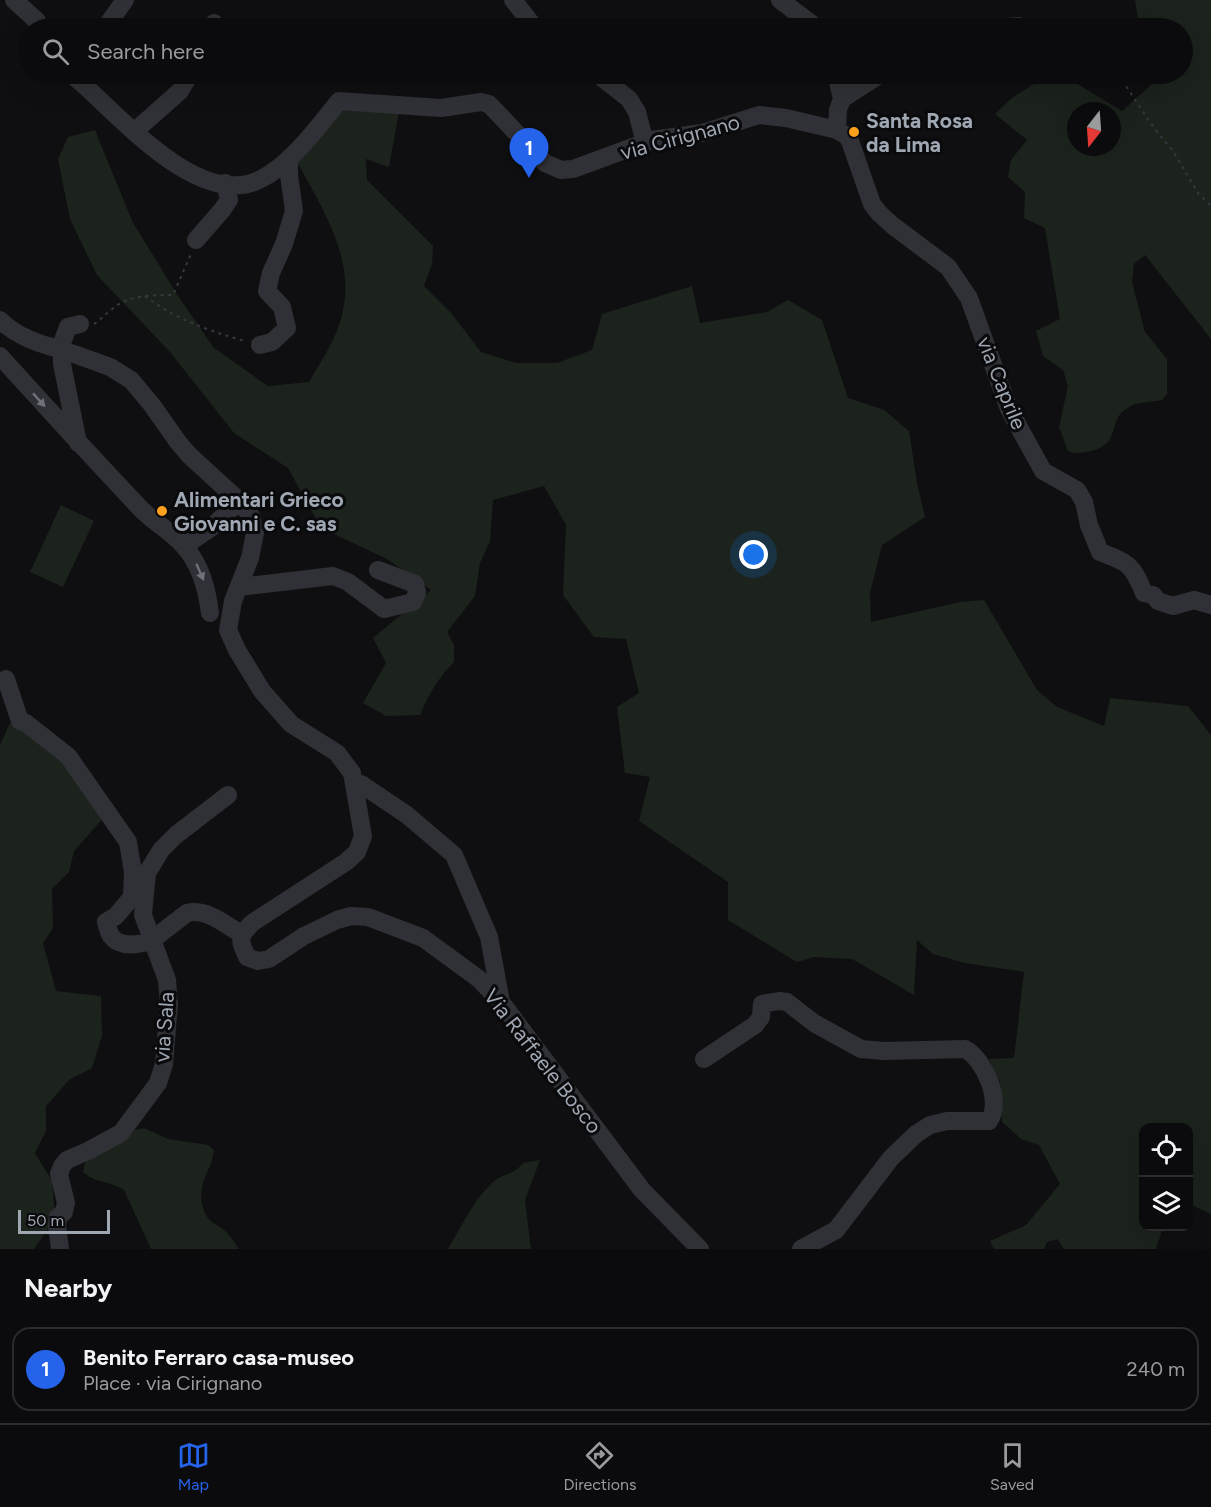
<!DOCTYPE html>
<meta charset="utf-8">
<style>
:root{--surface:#0b0b0d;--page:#141416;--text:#f1f3f6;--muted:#9a9b9d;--line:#2b2b2e;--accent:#2563eb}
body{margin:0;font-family:Figtree,sans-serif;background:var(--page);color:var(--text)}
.controls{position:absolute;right:18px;bottom:18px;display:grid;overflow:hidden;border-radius:12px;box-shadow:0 6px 24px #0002}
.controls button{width:54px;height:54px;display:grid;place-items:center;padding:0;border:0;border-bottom:2px solid var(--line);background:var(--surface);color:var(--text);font:30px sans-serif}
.compass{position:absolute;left:1067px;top:102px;width:54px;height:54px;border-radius:50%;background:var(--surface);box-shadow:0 6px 24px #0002;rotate:197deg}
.scale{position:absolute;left:18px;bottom:15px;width:92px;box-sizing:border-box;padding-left:6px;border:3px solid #9fa7b3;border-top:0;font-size:16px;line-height:21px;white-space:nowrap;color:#9fa7b3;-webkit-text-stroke:4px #0a0a0c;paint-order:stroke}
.you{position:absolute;left:754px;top:555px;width:21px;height:21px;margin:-15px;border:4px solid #fff;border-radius:50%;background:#1a73e8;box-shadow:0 0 0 9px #1a73e833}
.badge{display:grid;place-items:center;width:39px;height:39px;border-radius:50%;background:var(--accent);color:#fff;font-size:20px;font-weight:700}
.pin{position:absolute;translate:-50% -50px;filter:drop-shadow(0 2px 3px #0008)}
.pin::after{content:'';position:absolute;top:32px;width:21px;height:18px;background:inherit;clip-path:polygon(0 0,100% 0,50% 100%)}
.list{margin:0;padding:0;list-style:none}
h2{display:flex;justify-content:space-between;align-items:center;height:78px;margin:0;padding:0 24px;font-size:26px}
h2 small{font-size:20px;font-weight:400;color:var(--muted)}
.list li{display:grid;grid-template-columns:39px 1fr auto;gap:18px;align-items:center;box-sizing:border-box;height:84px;margin:0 12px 12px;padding:0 12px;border:2px solid var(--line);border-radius:18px}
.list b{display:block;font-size:22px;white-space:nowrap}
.list p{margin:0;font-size:20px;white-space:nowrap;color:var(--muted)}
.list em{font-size:20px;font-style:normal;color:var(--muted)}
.icon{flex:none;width:33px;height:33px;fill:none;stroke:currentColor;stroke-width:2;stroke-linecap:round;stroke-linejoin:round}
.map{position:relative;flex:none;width:1211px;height:1249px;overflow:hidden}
.search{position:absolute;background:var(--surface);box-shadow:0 6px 24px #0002;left:18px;right:18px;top:18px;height:66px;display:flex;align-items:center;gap:15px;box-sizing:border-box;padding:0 21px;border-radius:33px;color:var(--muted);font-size:22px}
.sheet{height:174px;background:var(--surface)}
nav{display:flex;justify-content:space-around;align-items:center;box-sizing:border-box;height:84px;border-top:2px solid var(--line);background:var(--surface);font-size:16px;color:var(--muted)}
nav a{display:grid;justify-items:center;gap:3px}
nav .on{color:var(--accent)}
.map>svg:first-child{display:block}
.green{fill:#1b231c;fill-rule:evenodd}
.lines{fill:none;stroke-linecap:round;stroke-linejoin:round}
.path{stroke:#36383d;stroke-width:2;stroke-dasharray:3 4.5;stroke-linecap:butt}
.minor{stroke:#303136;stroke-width:18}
.minor-bridge{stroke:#303136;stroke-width:18}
.oneway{fill:#6d727b}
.poi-dot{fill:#fda01b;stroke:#0a0a0c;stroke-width:2}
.labels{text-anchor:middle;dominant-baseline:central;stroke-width:6;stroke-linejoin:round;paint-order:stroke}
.poi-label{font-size:21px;font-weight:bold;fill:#9fa7b3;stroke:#0a0a0c;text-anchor:start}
.street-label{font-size:21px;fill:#9fa7b3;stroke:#0a0a0c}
</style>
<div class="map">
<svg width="1211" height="1249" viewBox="0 0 1211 1249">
<rect width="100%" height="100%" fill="#0f0f11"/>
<path class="green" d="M 1135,0 L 1211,0 L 1211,339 L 1145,255 L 1134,264 L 1132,282 L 1145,332 L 1167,359 L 1167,394 L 1162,400 C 1152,402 1137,402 1129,407 C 1106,419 1123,443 1091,451 C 1082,453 1076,454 1068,451 L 1059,427 L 1068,386 L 1063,370 L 1043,356 L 1036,331 L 1060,319 L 1045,228 L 1024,218 L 1025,192 L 1008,177 L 1011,160 L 1027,140 L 995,114 L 1013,97 L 1050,74 L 1061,74 L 1122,111 L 1161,76 L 1160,74 L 1182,74 L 1182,28 L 1141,28 L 1138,19 ZM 1076,111 L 1112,111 L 1112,147 L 1076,147 Z
M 346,105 L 399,111 L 389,167 L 366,159 L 367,180 L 433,246 L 432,264 L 424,286 L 452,314 L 481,352 L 516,363 L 557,363 L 592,350 L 602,314 L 692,286 L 700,323 L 767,312 L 788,300 L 822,320 L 848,398 L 884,410 L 909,431 L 917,483 L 925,517 L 882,545 L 870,593 L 871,622 L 960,602 L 984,600 L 1037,690 L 1057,707 L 1104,726 L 1110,698 L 1188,706 L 1211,735 L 1211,1214 L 1189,1204 L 1188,1128 L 1144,1128 L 1144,1226 L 1163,1227 L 1156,1249 L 1064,1249 L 1057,1239 L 1047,1242 L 1044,1249 L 994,1249 L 990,1241 L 1026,1225 L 1060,1184 L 1039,1145 L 1021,1139 L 1002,1122 L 1000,1082 L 989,1059 L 1014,1058 L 1024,972 L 965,963 L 933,954 L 917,940 L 914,995 L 852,959 L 814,957 L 797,962 L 728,920 L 728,882 L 639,821 L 650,777 L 625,773 L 617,707 L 639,693 L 626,639 L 594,637 L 563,595 L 566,525 L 544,486 L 493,500 L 490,541 L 480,563 L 475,596 L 447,632 L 454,645 L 454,662 C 438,678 429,694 420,715 L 386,716 L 363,703 L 386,663 L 373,638 L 431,590 L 387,559 L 321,528 L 288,468 L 234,433 L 170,352 L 97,275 L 70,219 L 58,159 L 68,137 L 95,130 L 132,221 L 178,296 L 214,348 L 268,386 L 309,382 C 318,366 329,350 336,333 C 363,269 326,215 296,160 Z
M 61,505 L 94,521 L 63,587 L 30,572 Z
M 10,723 L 28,731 L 36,728 L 106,815 L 74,851 L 69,872 L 52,889 L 53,928 L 43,943 L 56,991 L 101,996 L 102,1036 L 92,1068 L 69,1080 L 46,1106 L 46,1131 L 35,1153 L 52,1181 L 55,1215 L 52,1223 L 34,1249 L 0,1249 L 0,745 Z
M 144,1128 L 168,1139 L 208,1145 L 214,1150 C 213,1163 205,1174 202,1187 C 199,1198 203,1215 212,1222 C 216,1225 221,1227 224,1230 C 230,1235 235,1243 239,1249 L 151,1249 L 124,1190 C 111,1181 95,1183 83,1172 L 85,1163 L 90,1157 L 122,1141 L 135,1130 Z
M 540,1160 L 525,1200 L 531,1249 L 448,1249 C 462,1226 472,1202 492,1183 C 502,1173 513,1176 523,1163 Z"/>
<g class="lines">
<path class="path" d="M 1118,74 L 1154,128 L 1173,151 L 1198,193 L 1211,206
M 145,296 C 175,319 209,331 245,341
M 94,324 C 103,318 111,308 121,303 C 136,295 155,295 173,295 L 191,254"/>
<path class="minor" d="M 14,0 L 37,21 L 39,28
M 513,0 L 535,28
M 780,0 L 817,28
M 105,28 L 125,0
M 210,28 L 214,23
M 996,28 L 1019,26
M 71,74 C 115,109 197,212 261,179 C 291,164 318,127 339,101 L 441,108 L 481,102 L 489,104 L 545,163 L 561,170 L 573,169 L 652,140 L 702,133 L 759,115 L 786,118 L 837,130 L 847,136 L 850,141 L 872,204 L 879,213 L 892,225 L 948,267 L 969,298 L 1009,409 L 1043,471 L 1077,490 L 1084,502 L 1089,525 L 1100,552 C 1129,563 1132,564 1144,593 L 1153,595 L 1158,601 L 1173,606 L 1194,600 L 1211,605
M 597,74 L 629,99 L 637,112 L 645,143
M 836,74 L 842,99
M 837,130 L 838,110 L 842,99 L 881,74
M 135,131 L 180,91 L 190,74
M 196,240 L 222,210 L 229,200 L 225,183
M 0,320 C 14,334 33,342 52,347
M 260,345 L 272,342 L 287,328 L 282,307 L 267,291 L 271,273 L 284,244 L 294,211 L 289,175 L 289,158
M 77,355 L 110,367 L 131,380 L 152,405 L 178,442 L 189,455 L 237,499 L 251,516 L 255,533 L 250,558 L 233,601 L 228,630 L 237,650 L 262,691 L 291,724 L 337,753 L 352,773 L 363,836 L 357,852 L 346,862 L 252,923 C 238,938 239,939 247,957 L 258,961 L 269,959 L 304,936 L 337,920 L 351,916 L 368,917 L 423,938 L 479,979 L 501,1002 L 642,1190 L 700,1249
M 0,356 C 46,407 92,457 139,507 C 153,522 171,531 184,546 C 201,565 207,589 210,613
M 78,443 L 62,364 L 62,343 L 68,327 L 80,324
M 184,546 L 212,527 L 239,501
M 239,587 L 333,576 L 348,582 L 384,609 L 413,602 L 417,593 L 415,584 L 378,570
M 6,679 L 20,721 L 26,723 L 68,756 L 128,842 L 133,872 L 132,897 L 116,916 L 106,922 C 107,926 109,933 111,936 C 121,949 140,944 153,941
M 361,784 L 407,815 L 454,855 L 489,937 L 501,1002
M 151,935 L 157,936 L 187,913 C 207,908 225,925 242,934
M 704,1059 L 755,1025 L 761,1017 L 762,1004 L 779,1001 L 787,1002 L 814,1023 L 861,1049 L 883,1051 L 965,1049 C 984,1059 1003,1101 989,1121 L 947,1121 L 930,1125 L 916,1134 L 891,1158 L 836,1230 L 801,1249
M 60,1249 L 57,1226 L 58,1217 L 64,1212 L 66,1203 L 59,1174 L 62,1166 L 67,1160 L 88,1151 L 121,1133 L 158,1083 L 164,1064 L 169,1004 L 167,980 L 143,915 L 147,873 L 161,850 L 176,835 L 228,795"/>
<path class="minor-bridge" d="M 52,347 L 77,355"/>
</g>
<defs><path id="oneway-solid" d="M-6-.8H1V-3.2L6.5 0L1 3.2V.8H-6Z" transform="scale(1.5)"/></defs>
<g class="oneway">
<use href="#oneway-solid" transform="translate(39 400) rotate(48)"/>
<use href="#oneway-solid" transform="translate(200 572) rotate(66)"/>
</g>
<g class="poi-dot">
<circle cx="854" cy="132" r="6"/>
<circle cx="162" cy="511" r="6"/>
</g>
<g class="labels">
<g class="poi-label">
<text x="866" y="120">Santa Rosa<tspan x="866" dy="24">da Lima</tspan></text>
<text x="174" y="499">Alimentari Grieco<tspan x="174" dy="24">Giovanni e C. sas</tspan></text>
</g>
<g class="street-label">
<text transform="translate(680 137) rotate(-15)">via Cirignano</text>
<text transform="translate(1002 383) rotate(68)">via Caprile</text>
<text transform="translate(164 1027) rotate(-86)">via Sala</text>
<text transform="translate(543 1061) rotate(52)">Via Raffaele Bosco</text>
</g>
</g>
</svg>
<div class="controls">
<button><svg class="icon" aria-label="locate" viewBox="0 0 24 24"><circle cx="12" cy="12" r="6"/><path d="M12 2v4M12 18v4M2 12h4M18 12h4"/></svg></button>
<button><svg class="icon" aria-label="layers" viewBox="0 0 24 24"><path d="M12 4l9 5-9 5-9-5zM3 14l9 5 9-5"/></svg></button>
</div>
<svg class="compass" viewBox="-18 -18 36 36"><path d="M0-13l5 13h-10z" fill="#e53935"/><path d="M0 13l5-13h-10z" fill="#9a9b9d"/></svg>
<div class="scale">50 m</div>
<div class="you"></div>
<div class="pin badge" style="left:529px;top:178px">1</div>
<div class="search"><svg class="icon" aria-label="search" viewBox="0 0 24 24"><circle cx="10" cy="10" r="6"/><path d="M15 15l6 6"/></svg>Search here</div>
</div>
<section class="sheet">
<h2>Nearby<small></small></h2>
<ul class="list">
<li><span class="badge">1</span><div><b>Benito Ferraro casa-museo</b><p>Place · via Cirignano</p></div><em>240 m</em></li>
</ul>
</section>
<nav>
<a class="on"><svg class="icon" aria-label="map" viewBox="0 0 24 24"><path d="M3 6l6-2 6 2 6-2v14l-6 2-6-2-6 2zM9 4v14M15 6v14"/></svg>Map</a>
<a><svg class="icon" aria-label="directions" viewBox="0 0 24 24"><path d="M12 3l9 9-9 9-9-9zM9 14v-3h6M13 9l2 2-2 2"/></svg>Directions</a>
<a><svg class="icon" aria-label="saved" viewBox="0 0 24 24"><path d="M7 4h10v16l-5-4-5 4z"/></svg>Saved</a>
</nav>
